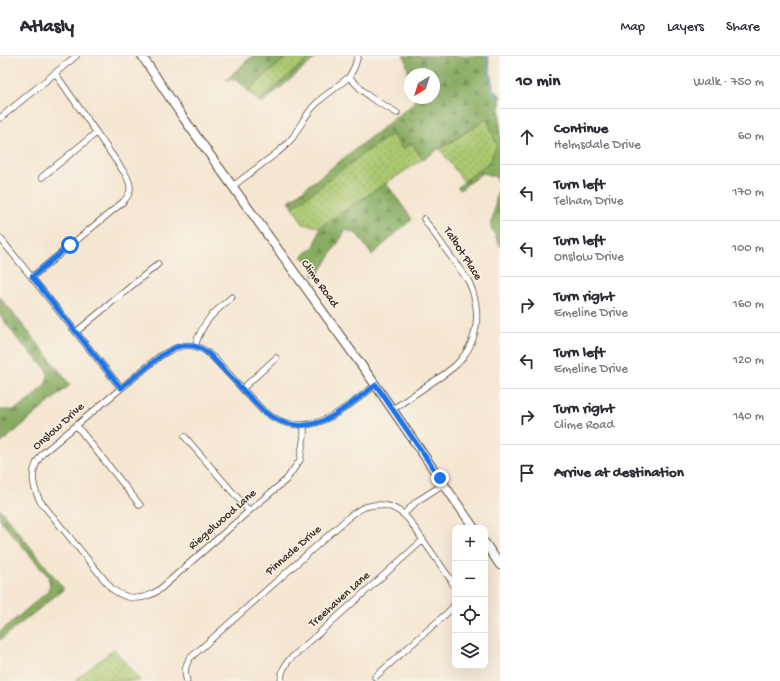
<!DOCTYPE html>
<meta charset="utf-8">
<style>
:root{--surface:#fff;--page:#f7f7f7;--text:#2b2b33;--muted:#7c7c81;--line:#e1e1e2}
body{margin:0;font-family:"Gochi Hand",sans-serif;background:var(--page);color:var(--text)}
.controls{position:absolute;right:12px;bottom:12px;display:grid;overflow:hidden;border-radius:8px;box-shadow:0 4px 16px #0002}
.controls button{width:36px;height:36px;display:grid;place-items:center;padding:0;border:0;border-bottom:1px solid var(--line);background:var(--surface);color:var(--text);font:20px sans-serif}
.compass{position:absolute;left:404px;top:12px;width:36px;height:36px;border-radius:50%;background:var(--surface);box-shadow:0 4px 16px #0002;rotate:218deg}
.stop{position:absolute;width:12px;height:12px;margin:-9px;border:3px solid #1a73e8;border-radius:50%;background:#fff}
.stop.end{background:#1a73e8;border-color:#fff;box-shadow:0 1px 4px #0008}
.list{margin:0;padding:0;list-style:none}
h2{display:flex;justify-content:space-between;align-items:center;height:52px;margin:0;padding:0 16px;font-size:17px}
h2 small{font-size:13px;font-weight:400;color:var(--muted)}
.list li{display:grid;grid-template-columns:26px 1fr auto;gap:12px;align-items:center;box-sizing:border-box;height:56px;padding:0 16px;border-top:1px solid var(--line)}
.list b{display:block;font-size:15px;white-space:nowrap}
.list p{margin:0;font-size:13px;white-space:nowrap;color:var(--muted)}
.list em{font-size:13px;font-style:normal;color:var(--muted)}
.icon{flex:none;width:22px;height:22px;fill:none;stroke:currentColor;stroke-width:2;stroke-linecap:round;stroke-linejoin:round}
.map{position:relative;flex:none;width:500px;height:625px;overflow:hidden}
header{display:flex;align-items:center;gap:24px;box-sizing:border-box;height:56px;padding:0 20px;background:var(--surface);border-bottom:1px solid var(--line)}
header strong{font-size:19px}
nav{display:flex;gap:22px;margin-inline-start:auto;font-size:14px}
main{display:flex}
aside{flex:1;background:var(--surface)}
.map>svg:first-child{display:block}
.grass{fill:url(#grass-dots);stroke:#737947}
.forest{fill:url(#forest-firs);stroke:#626b40}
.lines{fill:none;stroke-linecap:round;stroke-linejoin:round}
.stream{stroke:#64a6d8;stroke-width:1.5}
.street-casing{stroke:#574639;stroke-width:7}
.secondary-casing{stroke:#574639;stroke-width:10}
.street{stroke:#fff;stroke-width:5.5}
.secondary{stroke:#fff;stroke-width:8}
.route{stroke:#1a73e8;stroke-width:5}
.labels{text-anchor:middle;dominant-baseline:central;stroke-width:3;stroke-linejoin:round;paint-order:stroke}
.street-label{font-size:12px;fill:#3b2a1e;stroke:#f7f3e8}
</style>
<header>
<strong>Atlasly</strong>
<nav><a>Map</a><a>Layers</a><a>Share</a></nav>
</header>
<main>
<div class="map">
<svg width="500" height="625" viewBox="0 0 500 625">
<defs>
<pattern id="grass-dots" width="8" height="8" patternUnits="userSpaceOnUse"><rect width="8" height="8" fill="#abc870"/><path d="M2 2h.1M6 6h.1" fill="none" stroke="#8ca35b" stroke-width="1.8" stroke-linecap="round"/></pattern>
<pattern id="forest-firs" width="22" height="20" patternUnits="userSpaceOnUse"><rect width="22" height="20" fill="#88ac62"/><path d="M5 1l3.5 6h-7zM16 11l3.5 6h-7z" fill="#708c50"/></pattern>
</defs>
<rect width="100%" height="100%" fill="#f7f3e8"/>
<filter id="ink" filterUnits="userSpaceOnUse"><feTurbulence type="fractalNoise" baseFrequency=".025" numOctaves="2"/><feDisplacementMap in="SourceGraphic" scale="8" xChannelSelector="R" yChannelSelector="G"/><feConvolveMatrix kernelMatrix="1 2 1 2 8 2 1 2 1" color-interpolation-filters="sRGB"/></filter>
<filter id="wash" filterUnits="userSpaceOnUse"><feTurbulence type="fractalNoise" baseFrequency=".012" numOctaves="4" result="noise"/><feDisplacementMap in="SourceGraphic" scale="16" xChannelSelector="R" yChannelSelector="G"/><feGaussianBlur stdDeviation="0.9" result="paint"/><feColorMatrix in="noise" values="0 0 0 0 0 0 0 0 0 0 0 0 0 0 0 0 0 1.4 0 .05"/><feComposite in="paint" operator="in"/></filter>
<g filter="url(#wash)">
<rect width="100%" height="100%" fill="#f5e6d1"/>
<path class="grass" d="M 288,0 L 312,0 L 258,45 L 248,35 Z
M 487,63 L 498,89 L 490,105 L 464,126 L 440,93 Z
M 392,77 L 412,87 L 423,103 L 320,171 L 303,168 L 293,151 L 360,100 Z
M 114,593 L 140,625 L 74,625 Z"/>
<path class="forest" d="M 252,0 L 288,0 L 248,35 L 237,24 L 226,24 Z
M 312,0 L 318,0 L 261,48 L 258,45 Z
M 403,0 L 488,0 L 493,33 L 500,39 L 500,190 L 491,171 L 499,127 L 496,121 L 482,117 L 460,134 L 458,131 L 490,105 L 497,89 L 487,63 L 423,103 L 412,87 L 402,93 L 392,78 L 360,100 L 293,151 L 289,145 L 413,48 L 415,42 L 434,42 L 434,18 L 410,18 L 410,22 L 409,20 L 405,1 Z
M 386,127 L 412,163 L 372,199 L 357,178 L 346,174 L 317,221 L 313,220 L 313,208 L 302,201 L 315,189 L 320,171 Z
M 0,241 L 48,300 L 70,329 L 0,388 L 0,354 L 14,354 L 27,346 L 45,328 L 48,320 L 47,314 L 19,285 L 0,259 Z
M 0,453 L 64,533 L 0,584 L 0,576 L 47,536 L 50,529 L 48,520 L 0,464 Z"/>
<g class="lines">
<path class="stream" d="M 486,0 C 492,15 486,33 500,43
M 500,175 L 500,178"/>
</g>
</g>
<g filter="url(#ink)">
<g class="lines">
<g class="street-casing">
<path id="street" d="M 349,21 L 361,33 L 371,42 L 397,57
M 0,62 L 76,0
M 42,121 L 96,77
M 233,130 L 278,96 L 286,89 L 293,81 L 304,63 L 312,52 L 321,43 L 349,21 L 354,12 L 358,0
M 0,182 L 121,332
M 32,221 L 123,146 C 132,136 132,131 126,119 L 55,17
M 76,276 L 158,208
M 195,290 C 203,265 213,257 232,241
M 242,333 L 276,302
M 393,353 C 405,345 418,336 431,327 C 439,322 448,316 456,309 C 479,286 482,255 469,226 L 424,163
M 76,369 L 140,449
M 304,370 L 304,380 L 300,404 L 286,424 L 249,455 L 159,534 C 143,545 128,545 112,533 L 40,445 C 31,427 30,413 43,397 L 160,300 C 181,287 195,284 214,302 L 263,355 C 308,388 339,356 376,329
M 185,381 L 249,455
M 404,458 L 417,445 L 444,428
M 375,621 L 447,557 L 453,551 L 455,546
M 187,625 C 184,616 185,611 189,603 L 349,461 C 354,457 359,453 365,451 C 382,445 398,451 409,464 L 451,524 L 455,532
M 281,625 C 281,616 284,611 289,604 L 423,484"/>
</g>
<g class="secondary-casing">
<path id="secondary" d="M 142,0 L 182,60 L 372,324 L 474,472
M 485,487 L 500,509"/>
</g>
<use href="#street" class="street"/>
<use href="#secondary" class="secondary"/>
</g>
</g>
<g class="lines" filter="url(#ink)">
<path class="route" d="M 70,189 L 32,221 L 121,332 C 129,325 137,319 146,312 C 164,296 186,278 209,298 L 263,355 C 308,389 339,356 376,329 L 440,422"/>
</g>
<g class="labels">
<g class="street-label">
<text transform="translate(462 198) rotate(57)">Talbot Place</text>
<text transform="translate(319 228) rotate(54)">Clime Road</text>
<text transform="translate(59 371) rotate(-42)">Onslow Drive</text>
<text transform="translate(223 464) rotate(-41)">Riegelwood Lane</text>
<text transform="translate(294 495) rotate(-41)">Pinnacle Drive</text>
<text transform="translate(340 544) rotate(-42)">Treehaven Lane</text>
</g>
</g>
</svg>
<div class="controls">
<button>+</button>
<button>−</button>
<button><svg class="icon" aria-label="locate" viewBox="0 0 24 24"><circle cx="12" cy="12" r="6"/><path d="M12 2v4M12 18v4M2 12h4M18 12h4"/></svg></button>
<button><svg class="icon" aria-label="layers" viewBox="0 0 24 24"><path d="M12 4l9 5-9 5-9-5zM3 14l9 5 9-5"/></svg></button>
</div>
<svg class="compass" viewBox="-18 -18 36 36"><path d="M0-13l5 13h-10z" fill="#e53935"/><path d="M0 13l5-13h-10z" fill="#7c7c81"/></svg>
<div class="stop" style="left:70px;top:189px"></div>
<div class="stop end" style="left:440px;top:422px"></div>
</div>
<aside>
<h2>10 min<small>Walk · 750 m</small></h2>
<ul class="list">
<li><svg class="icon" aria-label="ahead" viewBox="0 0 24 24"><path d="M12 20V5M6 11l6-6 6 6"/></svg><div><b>Continue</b><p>Helmsdale Drive</p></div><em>60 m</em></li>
<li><svg class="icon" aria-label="left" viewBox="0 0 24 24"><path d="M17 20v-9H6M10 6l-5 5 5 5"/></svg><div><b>Turn left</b><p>Telham Drive</p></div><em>170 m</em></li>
<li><svg class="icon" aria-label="left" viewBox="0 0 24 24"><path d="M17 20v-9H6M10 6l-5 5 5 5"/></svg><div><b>Turn left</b><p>Onslow Drive</p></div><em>100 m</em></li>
<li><svg class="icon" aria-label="right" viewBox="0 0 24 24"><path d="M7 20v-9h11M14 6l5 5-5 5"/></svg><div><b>Turn right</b><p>Emeline Drive</p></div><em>160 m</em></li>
<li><svg class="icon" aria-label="left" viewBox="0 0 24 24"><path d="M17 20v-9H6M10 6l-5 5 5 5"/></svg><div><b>Turn left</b><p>Emeline Drive</p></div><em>120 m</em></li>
<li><svg class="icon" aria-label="right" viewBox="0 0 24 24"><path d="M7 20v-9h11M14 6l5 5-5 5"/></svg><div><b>Turn right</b><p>Clime Road</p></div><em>140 m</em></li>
<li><svg class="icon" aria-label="arrive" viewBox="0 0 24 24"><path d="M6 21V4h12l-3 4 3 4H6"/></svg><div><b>Arrive at destination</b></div></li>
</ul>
</aside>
</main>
